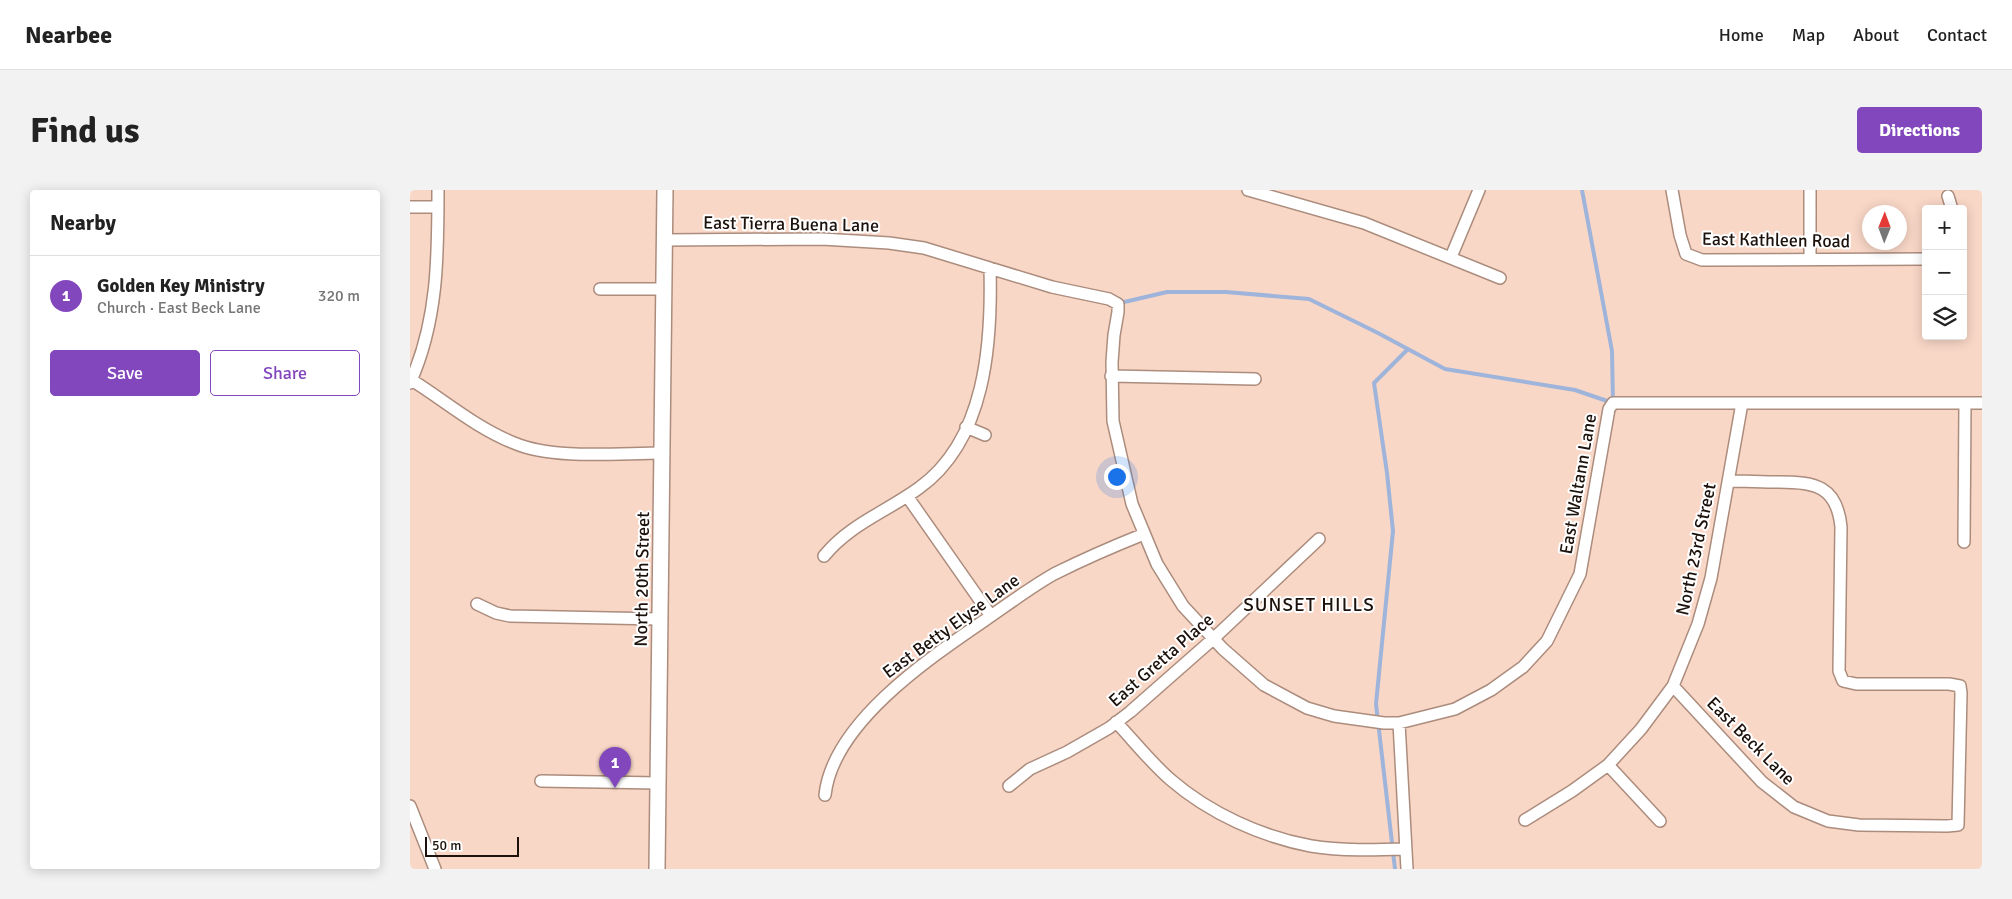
<!DOCTYPE html>
<meta charset="utf-8">
<style>
:root{--surface:#fff;--page:#f2f2f2;--text:#222;--muted:#767676;--line:#e0e0e0;--accent:#8247bd}
body{margin:0;font-family:Signika,sans-serif;background:var(--page);color:var(--text)}
.controls{position:absolute;right:15px;top:15px;display:grid;overflow:hidden;border-radius:5px;box-shadow:0 2px 12px #0003}
.controls button{width:45px;height:45px;display:grid;place-items:center;padding:0;border:0;border-bottom:1px solid var(--line);background:var(--surface);color:var(--text);font:25px sans-serif}
.compass{position:absolute;left:1452px;top:15px;width:45px;height:45px;border-radius:50%;background:var(--surface);box-shadow:0 2px 12px #0003;rotate:1deg}
.scale{position:absolute;left:15px;bottom:12px;width:94px;box-sizing:border-box;padding-left:5px;border:2px solid #1c110b;border-top:0;font-size:14px;line-height:18px;white-space:nowrap;color:#1c110b;-webkit-text-stroke:4px #fff;paint-order:stroke}
.you{position:absolute;left:706px;top:286px;width:18px;height:18px;margin:-12px;border:4px solid #fff;border-radius:50%;background:#1a73e8;box-shadow:0 0 0 8px #1a73e833}
.badge{display:grid;place-items:center;width:32px;height:32px;border-radius:50%;background:var(--accent);color:#fff;font-size:16px;font-weight:700}
.pin{position:absolute;translate:-50% -41px;filter:drop-shadow(0 1px 2px #0008)}
.pin::after{content:'';position:absolute;top:26px;width:18px;height:15px;background:inherit;clip-path:polygon(0 0,100% 0,50% 100%)}
.list{margin:0;padding:0;list-style:none}
h2{display:flex;justify-content:space-between;align-items:center;height:65px;margin:0;padding:0 20px;font-size:21px}
h2 small{font-size:16px;font-weight:400;color:var(--muted)}
.list li{display:grid;grid-template-columns:32px 1fr auto;gap:15px;align-items:center;box-sizing:border-box;height:80px;padding:0 20px;border-top:1px solid var(--line)}
.list b{display:block;font-size:19px;white-space:nowrap}
.list p{margin:0;font-size:16px;white-space:nowrap;color:var(--muted)}
.list em{font-size:16px;font-style:normal;color:var(--muted)}
.actions{display:flex;gap:10px;padding:15px 20px}
.actions a{flex:1;padding:11px 0;border:1px solid var(--accent);border-radius:5px;text-align:center;font-size:18px;color:var(--accent)}
.actions .main{background:var(--accent);color:#fff}
.icon{flex:none;width:28px;height:28px;fill:none;stroke:currentColor;stroke-width:2;stroke-linecap:round;stroke-linejoin:round}
.map{position:relative;flex:none;width:1572px;height:679px;overflow:hidden;border-radius:5px}
header{display:flex;align-items:center;gap:30px;box-sizing:border-box;height:70px;padding:0 25px;background:var(--surface);border-bottom:1px solid var(--line)}
header strong{font-size:24px}
nav{display:flex;gap:28px;margin-inline-start:auto;font-size:18px}
.intro{display:flex;align-items:center;justify-content:space-between;box-sizing:border-box;height:120px;padding:0 30px}
h1{margin:0;font-size:35px}
.button{padding:12px 22px;border-radius:5px;background:var(--accent);color:#fff;font-size:18px;font-weight:700}
main{display:flex;gap:30px;padding:0 30px}
aside{flex:1;background:var(--surface);border-radius:5px;box-shadow:0 2px 12px #0003}
.map>svg:first-child{display:block}
.lines{fill:none;stroke-linecap:round;stroke-linejoin:round}
.stream{stroke:#9fb4db;stroke-width:4}
.street-casing{stroke:#ab8c7d;stroke-width:14}
.secondary-casing{stroke:#ab8c7d;stroke-width:18}
.street{stroke:#fff;stroke-width:11}
.secondary{stroke:#fff;stroke-width:15}
.labels{text-anchor:middle;dominant-baseline:central;stroke-width:4;stroke-linejoin:round;paint-order:stroke}
.street-label{font-size:18px;fill:#1c110b;stroke:#fff}
.neighbourhood-label{font-size:19px;letter-spacing:1px;fill:#1c110b;stroke:#fff}
</style>
<header>
<strong>Nearbee</strong>
<nav><a>Home</a><a>Map</a><a>About</a><a>Contact</a></nav>
</header>
<div class="intro"><h1>Find us</h1><a class="button">Directions</a></div>
<main>
<aside>
<h2>Nearby<small></small></h2>
<ul class="list">
<li><span class="badge">1</span><div><b>Golden Key Ministry</b><p>Church · East Beck Lane</p></div><em>320 m</em></li>
</ul>
<div class="actions"><a class="main">Save</a><a>Share</a></div>
</aside>
<div class="map">
<svg width="1572" height="679" viewBox="0 0 1572 679">
<rect width="100%" height="100%" fill="#f9d7c7"/>
<g class="lines">
<path class="stream" d="M 710,113 L 757,102 L 816,102 L 899,109 L 968,143 L 1035,179 L 1165,200 L 1203,213 L 1202,161 L 1172,0
M 985,679 L 966,514 L 983,341 L 977,283 L 964,193 L 998,159"/>
<g class="street-casing">
<path id="street" d="M 838,0 L 954,33 L 1090,88
M 1262,0 L 1270,45 L 1276,64 L 1292,70 L 1516,69
M 1538,6 L 1542,19
M 0,17 L 28,17
M 254,50 L 412,49 L 479,53 L 514,58 L 642,97 L 699,109 L 708,114 L 708,122 L 704,145 L 702,172 L 703,231 L 722,314 L 747,374 L 773,416 L 813,459 L 854,495 L 897,518 L 924,526 L 974,533 L 989,533 L 1045,519 L 1081,500 L 1113,477 L 1137,451 L 1170,384 L 1199,219 L 1203,213 L 1572,213
M 1041,67 L 1069,0
M 1400,68 L 1400,0
M 190,99 L 253,99
M 701,186 L 845,189
M 0,189 C 34,210 66,238 104,253 C 144,270 208,263 252,263
M 0,193 C 28,131 28,66 28,0
M 556,237 L 575,245
M 497,306 L 581,426
M 1554,352 L 1555,213
M 414,366 C 440,334 476,322 509,298 C 576,250 582,153 580,78
M 67,414 L 86,423 L 100,426 L 250,429
M 1263,496 L 1352,592 L 1384,617 L 1418,631 L 1449,635 L 1537,636 L 1548,635 L 1551,503 L 1550,496 L 1539,494 L 1446,494 L 1433,491 L 1429,481 L 1431,337 C 1427,296 1405,292 1369,292 C 1352,292 1335,291 1319,291
M 706,532 C 724,551 741,573 761,590 C 799,623 852,647 901,656 C 932,661 965,660 996,659
M 989,533 L 997,679
M 1198,575 L 1250,631
M 131,591 L 248,593
M 599,596 L 620,579 L 657,562 L 699,538 L 720,522 L 803,449 L 909,349
M 415,605 C 423,532 521,467 578,428 C 600,413 621,397 644,384 C 674,369 704,356 734,344
M 0,616 L 25,679
M 1115,630 L 1162,601 L 1198,575 L 1231,539 L 1263,496 L 1288,434 L 1301,388 L 1332,213"/>
</g>
<g class="secondary-casing">
<path id="secondary" d="M 247,679 L 255,0"/>
</g>
<use href="#street" class="street"/>
<use href="#secondary" class="secondary"/>
</g>
<g class="labels">
<g class="street-label">
<text transform="translate(381 34) rotate(1)">East Tierra Buena Lane</text>
<text transform="translate(1366 50) rotate(1)">East Kathleen Road</text>
<text transform="translate(1168 294) rotate(-80)">East Waltann Lane</text>
<text transform="translate(1286 359) rotate(-78)">North 23rd Street</text>
<text transform="translate(232 389) rotate(-89)">North 20th Street</text>
<text transform="translate(541 436) rotate(-36)">East Betty Elyse Lane</text>
<text transform="translate(751 470) rotate(-41)">East Gretta Place</text>
<text transform="translate(1341 551) rotate(45)">East Beck Lane</text>
</g>
<g class="neighbourhood-label">
<text x="899" y="415">SUNSET HILLS</text>
</g>
</g>
</svg>
<div class="controls">
<button>+</button>
<button>−</button>
<button><svg class="icon" aria-label="layers" viewBox="0 0 24 24"><path d="M12 4l9 5-9 5-9-5zM3 14l9 5 9-5"/></svg></button>
</div>
<svg class="compass" viewBox="-18 -18 36 36"><path d="M0-13l5 13h-10z" fill="#e53935"/><path d="M0 13l5-13h-10z" fill="#767676"/></svg>
<div class="scale">50 m</div>
<div class="you"></div>
<div class="pin badge" style="left:205px;top:598px">1</div>
</div>
</main>
